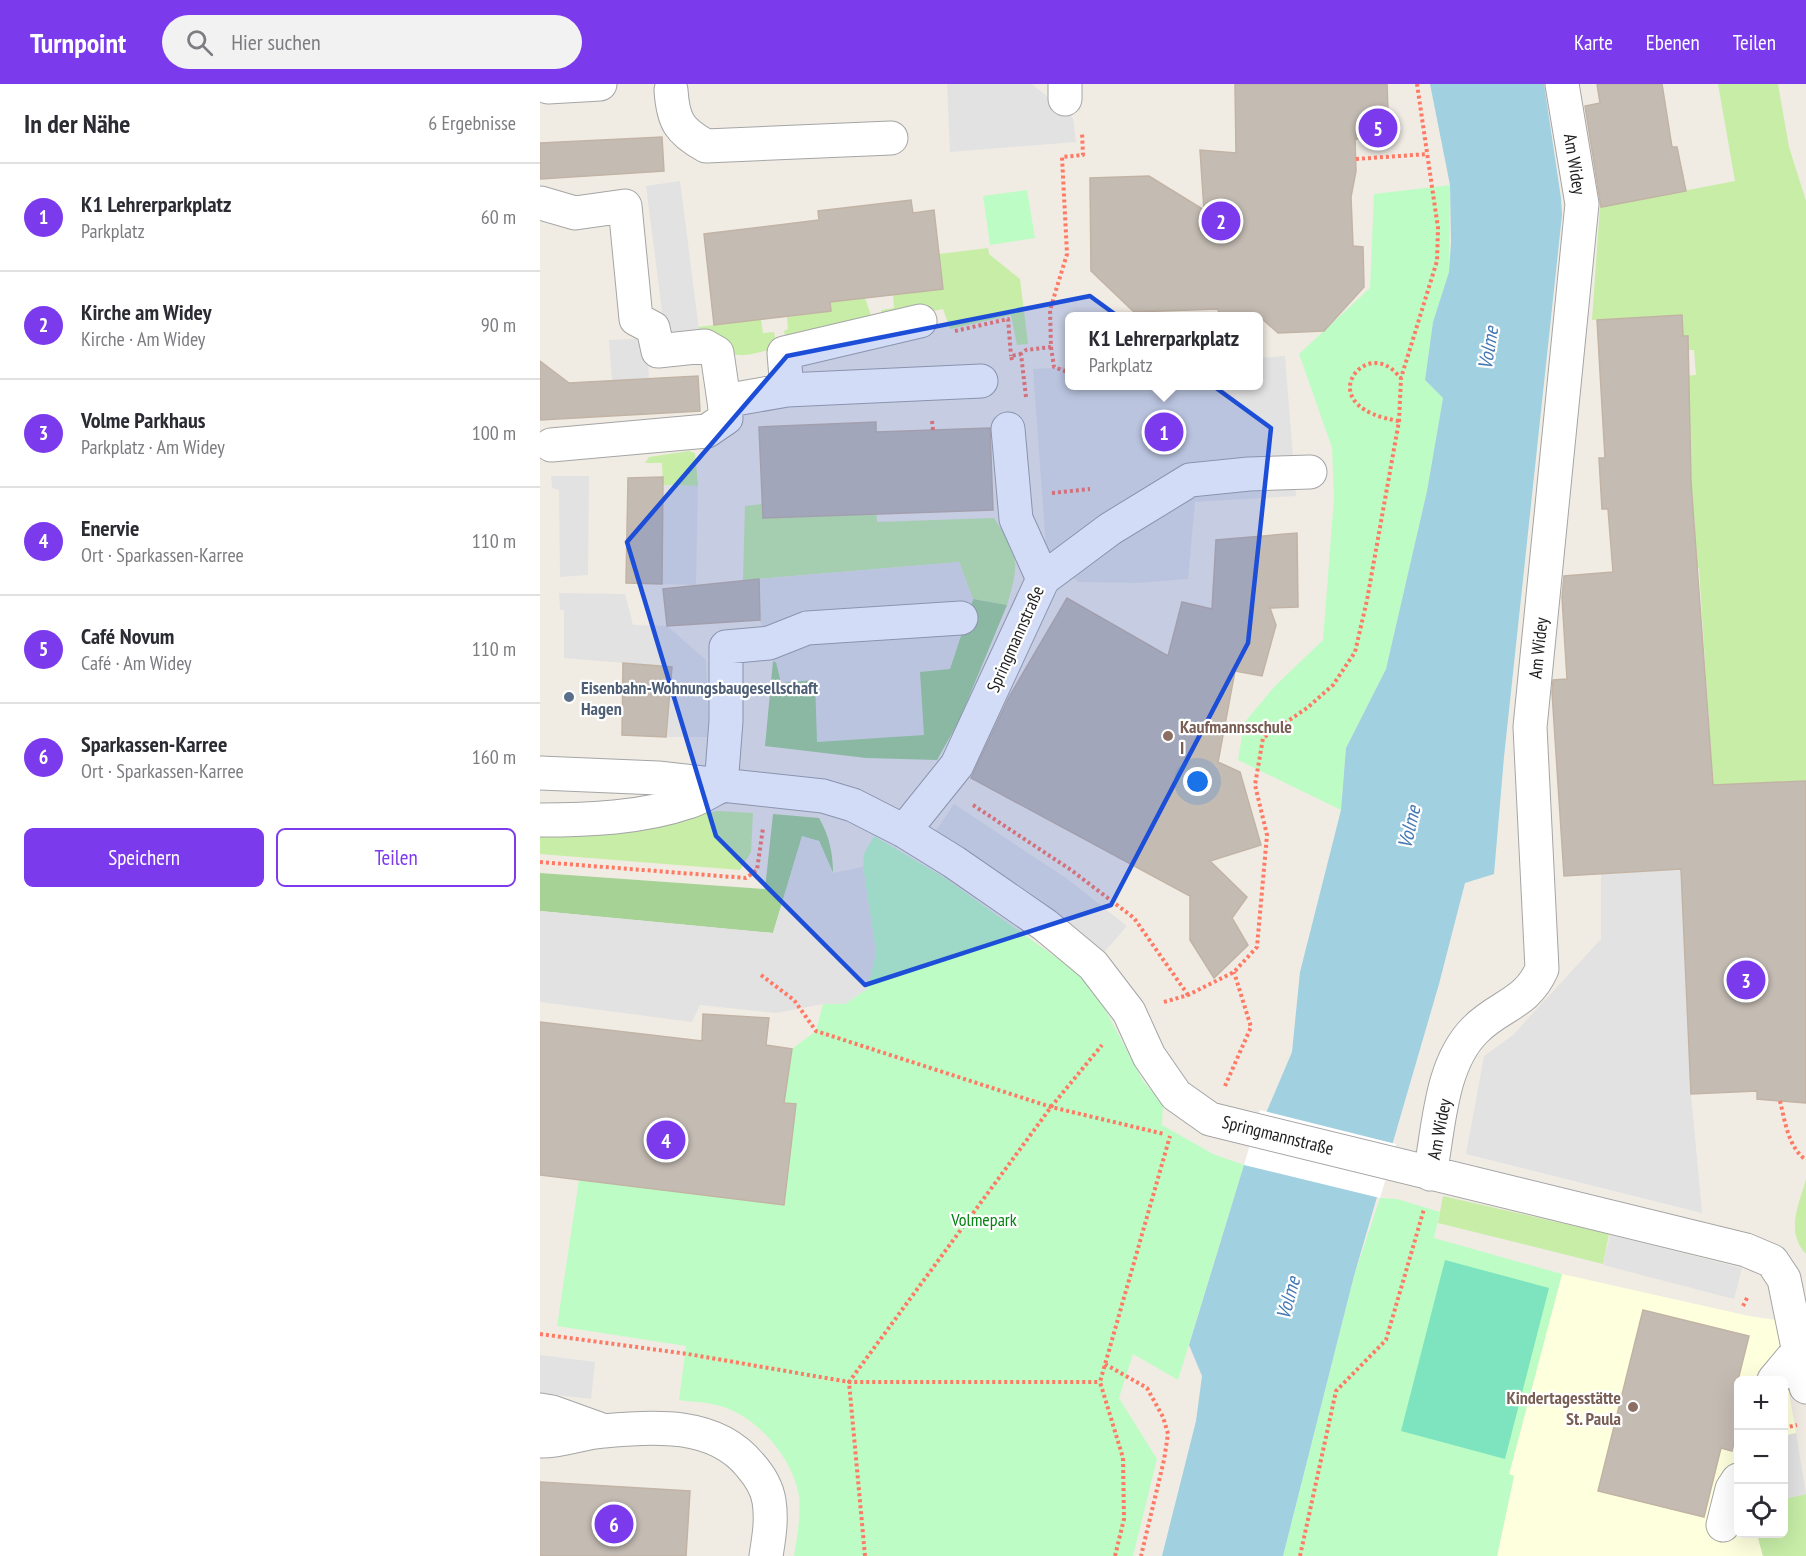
<!DOCTYPE html>
<html lang="de">
<meta charset="utf-8">
<style>
:root{--surface:#fff;--page:#f2f2f3;--text:#2b2b33;--muted:#7c7c81;--line:#e1e1e2;--accent:#7c3aed}
body{margin:0;font-family:"PT Sans Narrow",sans-serif;background:var(--page);color:var(--text)}
.controls{position:absolute;right:18px;bottom:18px;display:grid;overflow:hidden;border-radius:9px;box-shadow:0 6px 24px #0002}
.controls button{width:54px;height:54px;display:grid;place-items:center;padding:0;border:0;border-bottom:2px solid var(--line);background:var(--surface);color:var(--text);font:30px sans-serif}
.you{position:absolute;left:658px;top:698px;width:21px;height:21px;margin:-15px;border:4px solid #fff;border-radius:50%;background:#1a73e8;box-shadow:0 0 0 9px #1a73e833}
.badge{display:grid;place-items:center;width:39px;height:39px;border-radius:50%;background:var(--accent);color:#fff;font-size:20px;font-weight:700}
.pin{position:absolute;translate:-50% -50%;border:3px solid #fff;box-shadow:0 2px 6px #0006}
.popup{position:absolute;left:525px;top:228px;width:198px;height:78px;box-sizing:border-box;display:grid;place-content:center;border-radius:9px;background:var(--surface);filter:drop-shadow(0 2px 4px #0005);font-size:20px;white-space:nowrap;color:var(--muted)}
.popup b{font-size:22px;color:var(--text)}
.popup::after{content:'';position:absolute;left:50%;top:100%;margin-left:-12px;border:12px solid transparent;border-top-color:var(--surface)}
.list{margin:0;padding:0;list-style:none}
h2{display:flex;justify-content:space-between;align-items:center;height:78px;margin:0;padding:0 24px;font-size:26px}
h2 small{font-size:20px;font-weight:400;color:var(--muted)}
.list li{display:grid;grid-template-columns:39px 1fr auto;gap:18px;align-items:center;box-sizing:border-box;height:108px;padding:0 24px;border-top:2px solid var(--line)}
.list b{display:block;font-size:22px;white-space:nowrap}
.list p{margin:0;font-size:20px;white-space:nowrap;color:var(--muted)}
.list em{font-size:20px;font-style:normal;color:var(--muted)}
.actions{display:flex;gap:12px;padding:18px 24px}
.actions a{flex:1;padding:14px 0;border:2px solid var(--accent);border-radius:9px;text-align:center;font-size:21px;color:var(--accent)}
.actions .main{background:var(--accent);color:#fff}
.icon{flex:none;width:33px;height:33px;fill:none;stroke:currentColor;stroke-width:2;stroke-linecap:round;stroke-linejoin:round}
.map{position:relative;flex:none;width:1266px;height:1472px;overflow:hidden}
header{display:flex;align-items:center;gap:36px;box-sizing:border-box;height:84px;padding:0 30px;background:var(--accent);color:#fff}
header strong{font-size:28px}
nav{display:flex;gap:33px;margin-inline-start:auto;font-size:21px}
.search{width:420px;height:54px;background:var(--page);display:flex;align-items:center;gap:15px;box-sizing:border-box;padding:0 21px;border-radius:33px;color:var(--muted);font-size:22px}
main{display:flex}
aside{flex:1;background:var(--surface)}
.map>svg:first-child{display:block}
.education{fill:#feffdd}
.grass{fill:#c7eda7}
.forest{fill:#a6d296}
.park{fill:#befcc5}
.pitch{fill:#7de4bf}
.parking{fill:#e2e2e2}
.water{fill:#a1d0e0}
.pier{fill:#fff}
.building{fill:#c4bcb3;stroke:#c2b3a5;stroke-width:1.5}
.lines{fill:none;stroke-linecap:round;stroke-linejoin:round}
.minor-casing{stroke:#a5a5a5;stroke-width:35}
.path{stroke:#ff7a65;stroke-width:4;stroke-dasharray:3 3;stroke-linecap:butt}
.minor{stroke:#fff;stroke-width:33}
.marked{fill:#1d4ed8;fill-opacity:0.2;stroke:#1d4ed8;stroke-width:4.5;stroke-linejoin:round}
.service-dot{fill:#5c6f8a;stroke:#fff;stroke-width:2}
.education-dot{fill:#8d6e63;stroke:#fff;stroke-width:2}
.labels{text-anchor:middle;dominant-baseline:central;stroke-width:4.5;stroke-linejoin:round;paint-order:stroke}
.street-label{font-size:18px;fill:#1e1e1e;stroke:#fff}
.service-label{font-size:18px;font-weight:bold;fill:#4e5e75;stroke:#fff;text-anchor:start}
.education-label{font-size:18px;font-weight:bold;fill:#785e54;stroke:#fff;text-anchor:start}
.park-label{font-size:18px;fill:#058313;stroke:#fff}
.water-label{font-size:20px;font-style:italic;fill:#4579b4;stroke:#fff}
</style>
<header>
<strong>Turnpoint</strong>
<div class="search"><svg class="icon" aria-label="search" viewBox="0 0 24 24"><circle cx="10" cy="10" r="6"/><path d="M15 15l6 6"/></svg>Hier suchen</div>
<nav><a>Karte</a><a>Ebenen</a><a>Teilen</a></nav>
</header>
<main>
<aside>
<h2>In der Nähe<small>6 Ergebnisse</small></h2>
<ul class="list">
<li><span class="badge">1</span><div><b>K1 Lehrerparkplatz</b><p>Parkplatz</p></div><em>60 m</em></li>
<li><span class="badge">2</span><div><b>Kirche am Widey</b><p>Kirche · Am Widey</p></div><em>90 m</em></li>
<li><span class="badge">3</span><div><b>Volme Parkhaus</b><p>Parkplatz · Am Widey</p></div><em>100 m</em></li>
<li><span class="badge">4</span><div><b>Enervie</b><p>Ort · Sparkassen-Karree</p></div><em>110 m</em></li>
<li><span class="badge">5</span><div><b>Café Novum</b><p>Café · Am Widey</p></div><em>110 m</em></li>
<li><span class="badge">6</span><div><b>Sparkassen-Karree</b><p>Ort · Sparkassen-Karree</p></div><em>160 m</em></li>
</ul>
<div class="actions"><a class="main">Speichern</a><a>Teilen</a></div>
</aside>
<div class="map">
<svg width="1266" height="1472" viewBox="0 0 1266 1472">
<rect width="100%" height="100%" fill="#f0ece4"/>
<path class="education" d="M 1022,1190 L 1209,1232 L 1236,1236 L 1256,1349 L 1244,1352 L 1244,1296 L 1198,1296 L 1198,1450 L 1217,1450 L 1223,1472 L 957,1472 L 974,1392 L 969,1391 Z"/>
<path class="grass" d="M 1178,0 L 1238,0 L 1249,63 L 1266,117 L 1266,697 L 1173,701 L 1159,484 L 1153,484 L 1155,445 L 1142,292 L 1156,291 L 1154,266 L 1149,266 L 1148,252 L 1143,252 L 1142,231 L 1052,236 L 1060,123 L 1195,97 Z
M 448,164 L 449,170 L 480,195 L 488,260 L 477,261 L 471,231 L 410,245 L 403,225 L 343,237 L 341,226 L 354,224 L 353,211 L 403,205 L 399,170 Z
M 325,214 L 334,240 L 247,261 L 244,247 L 248,245 L 247,233 L 290,227 L 290,218 Z
M 221,235 L 223,249 L 234,248 L 237,263 C 194,277 192,274 158,246 L 158,243 Z
M 149,367 L 155,369 L 158,402 L 123,401 L 122,379 L 105,379 L 109,373 Z
M 336,417 L 337,438 L 454,434 C 479,473 480,477 467,521 L 433,515 L 419,478 L 203,496 L 205,422 L 222,420 L 223,434 L 314,430 Z
M 178,727 L 213,729 L 211,768 L 200,786 L 0,770 L 0,752 Z
M 1266,1095 L 1266,1170 C 1245,1147 1259,1121 1266,1095 Z
M 903,1112 L 1069,1150 L 1063,1180 L 898,1139 Z
M 1266,1410 L 1266,1472 L 1223,1472 L 1217,1450 L 1244,1450 L 1244,1415 Z"/>
<path class="forest" d="M 433,515 L 467,521 L 419,637 L 397,676 L 326,674 L 225,662 L 233,577 L 275,596 L 410,584 Z
M 233,730 L 279,734 C 289,751 293,769 293,789 L 279,757 L 262,753 L 233,849 L 0,827 L 0,789 L 225,805 Z"/>
<path class="park" d="M 910,101 L 909,188 L 893,238 L 885,296 L 903,314 L 887,407 L 846,585 L 806,664 L 801,726 L 698,676 L 704,639 L 735,602 L 783,556 L 794,413 L 792,364 L 759,270 L 830,204 L 834,110 Z
M 487,106 L 495,154 L 450,161 L 443,112 Z
M 334,752 L 405,794 L 538,889 L 556,908 L 603,997 L 623,1020 L 622,1041 L 673,1070 L 704,1081 L 638,1296 L 593,1270 L 579,1314 L 617,1375 L 593,1472 L 254,1472 C 257,1453 261,1432 259,1412 C 253,1374 217,1332 180,1322 C 167,1318 152,1318 139,1316 L 146,1262 L 17,1242 L 39,1096 L 244,1121 L 256,1021 L 244,1019 L 252,965 L 276,947 L 283,920 L 305,920 L 327,905 L 336,869 L 323,783 L 324,770 Z
M 840,1114 L 857,1115 L 900,1128 L 894,1154 L 1022,1190 L 969,1390 L 974,1392 L 957,1472 L 743,1472 L 814,1192 Z"/>
<path class="pitch" d="M 905,1176 L 1009,1204 L 965,1375 L 861,1347 Z"/>
<path class="parking" d="M 407,0 L 492,0 L 533,34 L 536,58 L 410,68 Z
M 140,97 L 159,246 L 125,251 L 106,102 Z
M 107,254 L 109,295 L 72,297 L 69,256 Z
M 745,272 L 756,412 L 655,418 L 648,495 L 598,499 L 539,498 L 519,484 L 506,464 L 493,285 L 529,283 L 530,302 L 718,302 L 719,274 Z
M 11,392 L 49,392 L 48,491 L 20,493 L 19,406 L 12,404 Z
M 123,401 L 158,402 L 156,501 L 122,500 Z
M 419,478 L 433,515 L 410,585 L 380,588 L 384,651 L 277,658 L 275,596 L 241,599 L 236,578 L 233,577 L 220,536 L 219,495 Z
M 19,509 L 85,510 L 93,541 L 127,542 L 166,576 L 169,653 L 126,653 L 132,583 L 24,574 L 24,526 L 20,526 Z
M 414,720 L 526,794 L 587,842 L 553,881 L 387,760 Z
M 262,752 L 279,757 L 293,789 L 323,783 L 336,869 L 327,905 L 305,920 L 283,920 L 236,929 L 160,921 L 152,938 L 0,918 L 0,827 L 233,849 Z
M 1141,785 L 1151,1010 L 1162,1129 L 926,1070 L 944,972 L 973,951 L 1061,855 L 1061,790 Z
M 1070,1151 L 1202,1184 L 1194,1215 L 1063,1181 Z
M 0,1271 L 55,1278 L 51,1315 L 0,1309 Z
M 1256,1349 L 1266,1410 L 1244,1415 L 1244,1352 Z"/>
<path class="water" d="M 890,0 L 1004,0 L 1021,114 L 1022,131 L 964,673 L 954,790 L 925,799 L 899,900 L 814,1192 L 743,1472 L 622,1472 L 656,1337 L 662,1292 L 649,1261 L 704,1081 L 752,968 L 760,888 L 801,726 L 806,664 L 846,585 L 887,407 L 903,314 L 885,296 L 893,238 L 909,188 L 911,158 L 910,101 Z"/>
<path class="pier" d="M 720,1026 L 856,1060 L 840,1114 L 704,1081 Z"/>
<path class="building" d="M 695,0 L 847,0 L 849,55 L 815,55 L 816,87 L 811,113 L 813,162 L 823,163 L 824,203 L 784,247 L 738,249 L 719,232 L 679,230 L 678,225 L 594,228 L 551,187 L 550,94 L 609,92 L 664,126 L 660,66 L 696,69 Z
M 1057,0 L 1122,0 L 1132,63 L 1137,63 L 1146,107 L 1061,123 L 1045,22 L 1060,19 Z
M 122,53 L 124,87 L 0,95 L 0,59 Z
M 371,116 L 373,129 L 394,126 L 403,205 L 290,218 L 291,227 L 174,241 L 164,150 L 279,136 L 278,127 Z
M 1142,231 L 1143,252 L 1148,252 L 1151,398 L 1173,701 L 1266,697 L 1266,1019 L 1217,1015 L 1217,1007 L 1151,1010 L 1141,785 L 1024,792 L 1012,608 L 1013,596 L 1027,595 L 1022,513 L 1024,492 L 1073,488 L 1068,425 L 1062,425 L 1059,374 L 1065,374 L 1057,236 Z
M 0,277 L 29,299 L 158,292 L 160,327 L 0,336 Z
M 336,338 L 336,348 L 450,344 L 453,426 L 223,434 L 219,343 Z
M 123,393 L 122,500 L 86,499 L 88,394 Z
M 757,449 L 758,523 L 730,524 L 736,541 L 722,592 L 695,587 L 678,678 L 700,688 L 721,761 L 670,777 L 707,813 L 692,834 L 708,861 L 674,894 L 650,856 L 650,812 L 431,694 L 469,613 L 527,514 L 628,572 L 642,518 L 672,525 L 676,456 Z
M 219,495 L 220,536 L 127,542 L 123,505 Z
M 83,579 L 132,583 L 126,653 L 82,651 Z
M 163,930 L 229,934 L 226,961 L 252,965 L 244,1019 L 256,1020 L 244,1121 L 0,1091 L 0,938 L 162,957 Z
M 1103,1226 L 1209,1252 L 1198,1296 L 1198,1342 L 1192,1367 L 1181,1364 L 1164,1433 L 1058,1407 Z
M 0,1398 L 150,1407 L 146,1472 L 0,1472 Z"/>
<g class="lines">
<g class="minor-casing">
<path id="minor" d="M 525,0 L 525,15
M 8,3 L 60,0
M 131,6 C 133,37 139,47 166,62 L 351,54
M 1,119 L 35,129 L 85,122 L 96,235 L 113,244 L 118,267 L 165,262 L 177,269 L 184,317
M 247,306 L 244,269 L 380,237
M 11,361 L 167,347 L 186,334 L 184,317 L 247,306 L 441,297
M 503,495 L 570,445 L 650,396 L 709,390 L 770,388
M 0,689 L 118,694 L 283,712 L 313,721 L 364,747 L 414,778 L 505,841 L 553,881 L 589,928 L 609,972 L 636,1011 L 670,1035 L 1206,1166 L 1232,1177 L 1244,1195 L 1266,1303
M 181,702 L 186,637 L 186,563 L 229,559 L 267,544 L 421,534
M 0,736 C 48,736 102,734 148,718 C 159,715 170,707 181,702
M 364,747 L 417,681 L 503,495 L 476,435 L 468,345
M 890,1090 C 899,1044 900,981 935,946 C 959,921 986,921 1002,885 L 990,643 L 1042,120 L 1022,0
M 1234,1296 L 1259,1266
M 0,1326 L 12,1328 L 62,1346
M 0,1357 C 21,1358 43,1348 64,1347 C 114,1342 175,1338 210,1381 C 218,1390 227,1404 229,1417 C 232,1436 229,1453 226,1472
M 1183,1441 L 1192,1405 L 1198,1396"/>
</g>
<path class="path" d="M 816,75 L 888,70
M 415,247 L 468,235 L 471,272
M 511,263 L 514,283 L 530,289
M 472,276 L 471,272 L 481,270
M 486,313 L 481,270 L 486,266 L 511,263 L 510,226 L 527,170 L 522,73 L 543,71 L 542,48
M 392,337 L 393,346
M 859,337 C 776,324 817,265 847,282 C 852,284 857,290 861,294
M 512,409 L 550,405
M 433,721 L 531,786 L 594,834 L 648,911
M 0,778 L 206,794 L 217,786 L 223,744
M 221,891 L 254,916 L 276,947 L 511,1023 L 624,1050
M 624,918 L 648,911 L 694,888 L 717,863 L 727,751 L 715,701 L 723,654 L 767,624 L 793,601 L 815,568 L 827,516 L 859,337 L 861,294 L 897,177 L 898,144 L 877,0
M 685,1002 L 711,943 L 694,888
M 1240,1017 C 1245,1037 1248,1063 1266,1076
M 1203,1222 L 1208,1212
M 0,1250 L 148,1270 L 309,1298 L 560,1298
M 565,1280 L 607,1304 L 623,1333 L 628,1350 L 624,1376 L 601,1472
M 1244,1344 L 1257,1341
M 325,1472 L 309,1298 L 511,1023 L 562,961
M 575,1472 L 584,1435 L 583,1374 L 560,1298 L 630,1052
M 760,1472 L 796,1307 L 846,1256 L 884,1125"/>
<use href="#minor" class="minor"/>
</g>
<path class="marked" d="M 550,212 L 731,344 L 708,559 L 571,821 L 325,901 L 176,752 L 87,458 L 247,272 Z"/>
<circle class="service-dot" cx="29" cy="613" r="6"/>
<g class="education-dot">
<circle cx="628" cy="652" r="6"/>
<circle cx="1093" cy="1323" r="6"/>
</g>
<g class="labels">
<g class="street-label">
<text transform="translate(1035 80) rotate(81)">Am Widey</text>
<text transform="translate(475 555) rotate(-66)">Springmannstraße</text>
<text transform="translate(998 564) rotate(-84)">Am Widey</text>
<text transform="translate(899 1045) rotate(-79)">Am Widey</text>
<text transform="translate(738 1051) rotate(14)">Springmannstraße</text>
</g>
<g class="service-label">
<text x="41" y="603">Eisenbahn-Wohnungsbaugesellschaft<tspan x="41" dy="21">Hagen</tspan></text>
</g>
<g class="education-label">
<text x="640" y="642">Kaufmannsschule<tspan x="640" dy="21">I</tspan></text>
<text x="1081" y="1313" text-anchor="end">Kindertagesstätte<tspan x="1081" dy="21">St. Paula</tspan></text>
</g>
<g class="park-label">
<text x="444" y="1135">Volmepark</text>
</g>
<g class="water-label">
<text transform="translate(948 264) rotate(-81)">Volme</text>
<text transform="translate(869 743) rotate(-77)">Volme</text>
<text transform="translate(748 1214) rotate(-75)">Volme</text>
</g>
</g>
</svg>
<div class="controls">
<button>+</button>
<button>−</button>
<button><svg class="icon" aria-label="locate" viewBox="0 0 24 24"><circle cx="12" cy="12" r="6"/><path d="M12 2v4M12 18v4M2 12h4M18 12h4"/></svg></button>
</div>
<div class="you"></div>
<div class="pin badge" style="left:624px;top:348px">1</div>
<div class="popup"><b>K1 Lehrerparkplatz</b>Parkplatz</div>
<div class="pin badge" style="left:681px;top:137px">2</div>
<div class="pin badge" style="left:1206px;top:896px">3</div>
<div class="pin badge" style="left:126px;top:1056px">4</div>
<div class="pin badge" style="left:838px;top:44px">5</div>
<div class="pin badge" style="left:74px;top:1440px">6</div>
</div>
</main>
